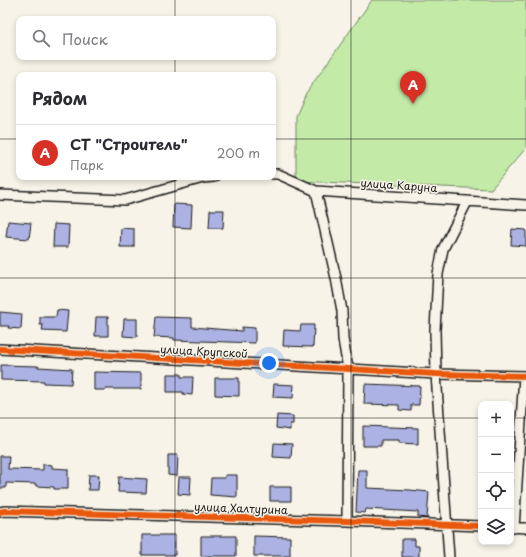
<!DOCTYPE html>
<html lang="ru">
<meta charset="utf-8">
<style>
:root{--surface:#fff;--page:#f7f7f7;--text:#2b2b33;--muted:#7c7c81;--line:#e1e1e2;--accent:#d93025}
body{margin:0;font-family:"Playpen Sans",sans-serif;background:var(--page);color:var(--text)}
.controls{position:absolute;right:12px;bottom:12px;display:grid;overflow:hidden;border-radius:8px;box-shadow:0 2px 6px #0003}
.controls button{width:36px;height:36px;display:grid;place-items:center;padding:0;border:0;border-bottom:1px solid var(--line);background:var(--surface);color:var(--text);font:20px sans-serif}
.you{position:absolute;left:269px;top:363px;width:14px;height:14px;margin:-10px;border:3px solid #fff;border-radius:50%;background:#1a73e8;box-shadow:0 0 0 6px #1a73e833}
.badge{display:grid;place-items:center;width:26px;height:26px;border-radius:50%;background:var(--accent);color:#fff;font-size:13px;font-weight:700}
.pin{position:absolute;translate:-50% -33px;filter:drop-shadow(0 1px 2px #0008)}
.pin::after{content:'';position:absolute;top:21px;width:14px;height:12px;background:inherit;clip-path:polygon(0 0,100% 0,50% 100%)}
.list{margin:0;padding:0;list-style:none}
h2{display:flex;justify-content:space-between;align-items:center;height:52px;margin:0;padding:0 16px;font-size:17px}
h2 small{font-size:13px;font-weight:400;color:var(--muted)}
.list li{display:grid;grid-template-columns:26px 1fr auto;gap:12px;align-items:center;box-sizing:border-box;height:56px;padding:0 16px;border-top:1px solid var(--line)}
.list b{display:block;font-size:15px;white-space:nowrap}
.list p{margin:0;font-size:13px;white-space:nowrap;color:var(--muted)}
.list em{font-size:13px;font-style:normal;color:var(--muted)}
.icon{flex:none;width:22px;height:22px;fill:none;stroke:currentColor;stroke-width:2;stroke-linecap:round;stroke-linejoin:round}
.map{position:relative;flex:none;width:526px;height:557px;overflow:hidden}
.search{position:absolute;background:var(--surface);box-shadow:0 2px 6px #0003;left:16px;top:16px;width:260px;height:44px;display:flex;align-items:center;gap:10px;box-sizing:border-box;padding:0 14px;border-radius:8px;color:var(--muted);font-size:15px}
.panel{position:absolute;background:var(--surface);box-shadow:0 2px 6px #0003;left:16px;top:72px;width:260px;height:108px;border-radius:8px}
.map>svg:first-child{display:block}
.green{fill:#c3eba7;stroke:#708462}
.building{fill:#acb2e3;stroke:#1c1c1c}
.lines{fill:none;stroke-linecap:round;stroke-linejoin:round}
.street-casing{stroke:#1c1c1c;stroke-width:12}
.street{stroke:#f7f3e8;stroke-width:9}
.cycleway-casing{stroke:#f7f3e8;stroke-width:8}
.cycleway{stroke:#e8590c;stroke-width:6}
.grid{fill:none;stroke:#1c1c1c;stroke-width:1;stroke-opacity:0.55}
.labels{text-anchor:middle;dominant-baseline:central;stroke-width:3;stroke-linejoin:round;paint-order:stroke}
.street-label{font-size:11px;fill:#1c1c1c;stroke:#f7f3e8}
</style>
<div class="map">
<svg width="526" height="557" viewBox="0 0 526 557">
<rect width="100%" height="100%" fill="#f7f3e8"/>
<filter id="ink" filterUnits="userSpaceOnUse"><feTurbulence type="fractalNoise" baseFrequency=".025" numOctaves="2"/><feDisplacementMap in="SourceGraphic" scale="8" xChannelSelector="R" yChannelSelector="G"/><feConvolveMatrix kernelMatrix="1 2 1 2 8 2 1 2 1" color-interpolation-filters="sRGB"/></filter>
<g filter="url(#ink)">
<path class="green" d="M 372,0 L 526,0 L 526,148 L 491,189 L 296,181 L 296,116 L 306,93 Z"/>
<path class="building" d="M 174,204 L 192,205 L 191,228 L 173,227 Z
M 210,210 L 224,210 L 223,228 L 209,228 Z
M 8,221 L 31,223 L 29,239 L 6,237 Z
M 54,224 L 69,225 L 68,247 L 53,247 Z
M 121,228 L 134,229 L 134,247 L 120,247 Z
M 512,229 L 526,230 L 526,246 L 511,245 Z
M 57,310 L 68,311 L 66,332 L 42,331 L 43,325 L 40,325 L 40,317 L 56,317 Z
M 0,312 L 22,314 L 21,329 L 8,328 L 9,326 L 0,326 Z
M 96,317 L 108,317 L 108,336 L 95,336 Z
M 156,317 L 192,318 L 192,327 L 242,331 L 242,327 L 255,328 L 255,343 L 174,340 L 174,338 L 154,337 Z
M 124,319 L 137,319 L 137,337 L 123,336 Z
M 301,325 L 314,325 L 313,347 L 283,346 L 284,330 L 300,331 Z
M 1,365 L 38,366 L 38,367 L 72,369 L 71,384 L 44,383 L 44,381 L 1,380 Z
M 94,372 L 141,373 L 141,389 L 106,389 L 106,390 L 94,390 Z
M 167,374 L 181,374 L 181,377 L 193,377 L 192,395 L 183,394 L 183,392 L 167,392 Z
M 215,378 L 239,378 L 239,396 L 215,395 Z
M 274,384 L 294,385 L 293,398 L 273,397 Z
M 365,384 L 420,386 L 419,405 L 411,405 L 411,411 L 399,410 L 399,405 L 364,404 Z
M 277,415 L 293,416 L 293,424 L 290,424 L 290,430 L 276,428 Z
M 363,426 L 418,428 L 418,444 L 399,443 L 399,440 L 381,440 L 381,446 L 363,446 Z
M 274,443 L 292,444 L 291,458 L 273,457 Z
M 168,455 L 178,455 L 177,476 L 168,475 Z
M 0,456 L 9,456 L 8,469 L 43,470 L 43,464 L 52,465 L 52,468 L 68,469 L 68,489 L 54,489 L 54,487 L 36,486 L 36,484 L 6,483 L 6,488 L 0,488 Z
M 358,470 L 367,470 L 367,488 L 410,490 L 429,492 L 427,518 L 418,517 L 418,512 L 366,509 L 365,513 L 356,512 Z
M 89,475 L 99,475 L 98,490 L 88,490 Z
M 225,475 L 237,475 L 237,497 L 210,495 L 211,478 L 225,478 Z
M 119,477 L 147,479 L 146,493 L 118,492 Z
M 179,477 L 191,477 L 190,495 L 178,494 Z
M 270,487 L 291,487 L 291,501 L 270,501 Z
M 142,535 L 175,535 L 175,555 L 142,555 Z
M 201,536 L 236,536 L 236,556 L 201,556 Z
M 254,536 L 290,537 L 290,556 L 254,556 Z
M 402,539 L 415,539 L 415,546 L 419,546 L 419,557 L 402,557 Z"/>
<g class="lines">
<g class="street-casing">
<path id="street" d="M 273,174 L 278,174 L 316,191 L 526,205
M 316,191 L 336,278 L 342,311 L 343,339 L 348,369 L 347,521
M 0,195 L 125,200 L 203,178 L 214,177
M 0,349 L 436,374 L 526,376
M 0,512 L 4,511 L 347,521 L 481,526
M 511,527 L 526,528
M 514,528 L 524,376
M 449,557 L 436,374 L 435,330 L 438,274 L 443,249 L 467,202"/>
</g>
<use href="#street" class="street"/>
<g class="cycleway-casing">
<path id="cycleway" d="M 0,349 L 436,374 L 526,376
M 0,512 L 4,511 L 347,521 L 481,526"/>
</g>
<use href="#cycleway" class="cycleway"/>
</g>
</g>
<path class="grid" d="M 175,0 L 175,19M 351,0 L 351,557M 175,57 L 175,75M 0,139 L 19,139M 273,139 L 526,139M 175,177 L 175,557M 0,278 L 526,278M 0,418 L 481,418M 511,418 L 526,418"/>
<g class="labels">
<g class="street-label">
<text transform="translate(399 185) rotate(4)">улица Каруна</text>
<text transform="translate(204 351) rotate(3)">улица Крупской</text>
<text transform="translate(241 508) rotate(2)">улица Халтурина</text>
</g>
</g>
</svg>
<div class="controls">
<button>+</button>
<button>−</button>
<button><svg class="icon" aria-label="locate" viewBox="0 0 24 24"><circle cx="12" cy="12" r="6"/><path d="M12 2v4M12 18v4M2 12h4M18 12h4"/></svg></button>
<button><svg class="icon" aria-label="layers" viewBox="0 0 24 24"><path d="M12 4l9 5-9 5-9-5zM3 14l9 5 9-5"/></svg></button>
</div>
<div class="you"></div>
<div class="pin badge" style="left:413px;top:104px">A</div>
<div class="search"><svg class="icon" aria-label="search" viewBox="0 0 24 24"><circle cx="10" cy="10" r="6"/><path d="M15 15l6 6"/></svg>Поиск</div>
<section class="panel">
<h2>Рядом<small></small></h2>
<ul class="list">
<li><span class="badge">A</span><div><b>СТ &quot;Строитель&quot;</b><p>Парк</p></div><em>200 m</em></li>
</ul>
</section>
</div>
